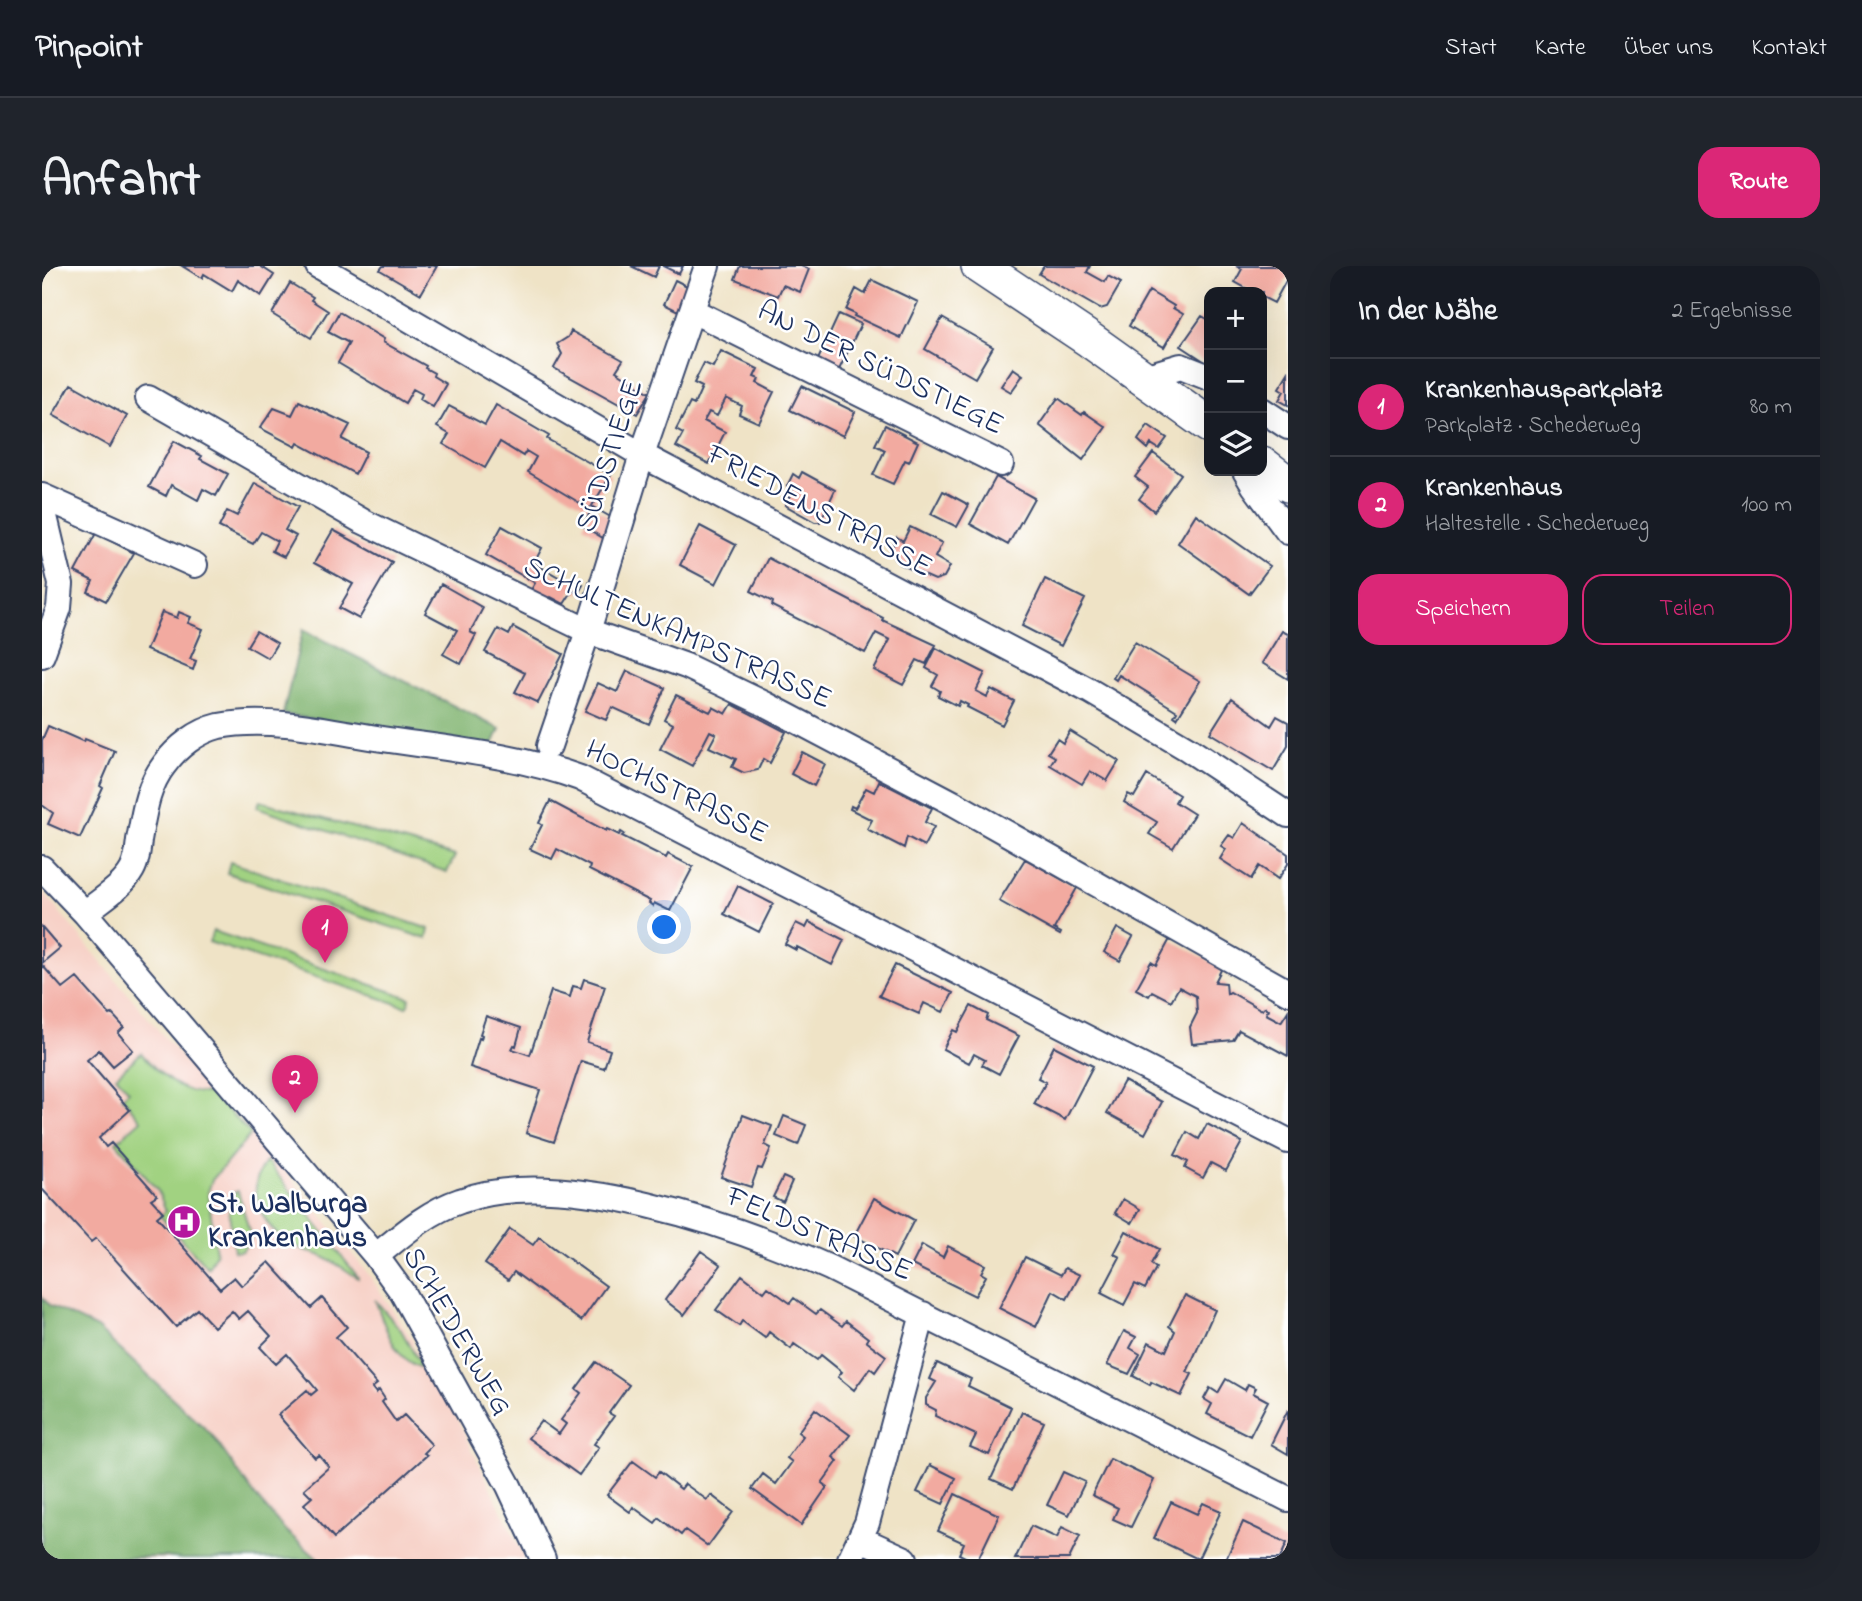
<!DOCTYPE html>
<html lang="de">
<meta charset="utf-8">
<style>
:root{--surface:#171b24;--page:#20242c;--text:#f1f3f6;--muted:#9ea1a6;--line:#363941;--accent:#db2777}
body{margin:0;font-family:"Indie Flower",sans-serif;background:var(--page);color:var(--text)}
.controls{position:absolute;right:21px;top:21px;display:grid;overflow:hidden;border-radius:14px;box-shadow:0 7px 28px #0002}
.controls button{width:63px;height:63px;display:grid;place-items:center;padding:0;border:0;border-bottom:2px solid var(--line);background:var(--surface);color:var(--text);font:35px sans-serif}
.you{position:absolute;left:623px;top:662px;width:24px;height:24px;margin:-18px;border:5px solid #fff;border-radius:50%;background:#1a73e8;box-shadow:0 0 0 10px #1a73e833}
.badge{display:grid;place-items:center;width:46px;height:46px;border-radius:50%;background:var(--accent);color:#fff;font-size:23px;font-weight:700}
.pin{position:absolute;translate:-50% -58px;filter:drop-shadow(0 2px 4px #0008)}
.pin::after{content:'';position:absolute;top:37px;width:24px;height:21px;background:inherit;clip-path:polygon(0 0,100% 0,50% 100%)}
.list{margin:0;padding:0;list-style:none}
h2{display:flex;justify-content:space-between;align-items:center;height:91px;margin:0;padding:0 28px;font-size:30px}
h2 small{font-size:23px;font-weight:400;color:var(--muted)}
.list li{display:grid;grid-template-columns:46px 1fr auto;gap:21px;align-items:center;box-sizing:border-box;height:98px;padding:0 28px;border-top:2px solid var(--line)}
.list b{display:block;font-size:26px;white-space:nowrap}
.list p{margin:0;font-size:23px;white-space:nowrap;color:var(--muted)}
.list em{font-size:23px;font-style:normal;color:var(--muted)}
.actions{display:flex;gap:14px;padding:21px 28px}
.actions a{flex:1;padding:16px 0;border:2px solid var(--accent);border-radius:21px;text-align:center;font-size:24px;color:var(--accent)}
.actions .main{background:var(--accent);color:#fff}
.icon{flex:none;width:38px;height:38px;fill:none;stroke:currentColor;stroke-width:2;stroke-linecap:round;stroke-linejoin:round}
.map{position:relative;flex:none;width:1246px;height:1293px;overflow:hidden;border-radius:21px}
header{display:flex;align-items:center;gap:42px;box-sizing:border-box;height:98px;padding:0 35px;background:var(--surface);border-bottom:2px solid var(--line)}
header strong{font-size:33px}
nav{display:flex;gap:38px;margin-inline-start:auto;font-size:24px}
.intro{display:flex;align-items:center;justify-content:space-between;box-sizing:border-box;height:168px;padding:0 42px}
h1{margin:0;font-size:49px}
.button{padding:18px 32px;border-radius:21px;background:var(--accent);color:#fff;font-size:24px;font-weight:700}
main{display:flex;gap:42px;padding:0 42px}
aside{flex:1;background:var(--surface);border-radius:21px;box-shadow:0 7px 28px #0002}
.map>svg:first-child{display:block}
.built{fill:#f7d1c7}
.green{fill:#a1d281;stroke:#5e8070;stroke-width:2}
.forest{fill:#80b46f;stroke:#4e7266;stroke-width:2}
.building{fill:#f2aaa0}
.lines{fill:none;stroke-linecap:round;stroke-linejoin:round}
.minor-casing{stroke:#3b4a6e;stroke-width:28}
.secondary-casing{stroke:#3b4a6e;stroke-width:38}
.minor{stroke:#fff;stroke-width:24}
.secondary{stroke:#fff;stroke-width:35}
.labels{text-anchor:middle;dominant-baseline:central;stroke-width:5;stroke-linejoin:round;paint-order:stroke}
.street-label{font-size:30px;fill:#1b2f5e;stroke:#fff}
.poi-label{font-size:30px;font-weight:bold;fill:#1b2f5e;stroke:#fff;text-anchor:start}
</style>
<header>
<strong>Pinpoint</strong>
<nav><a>Start</a><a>Karte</a><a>Über uns</a><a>Kontakt</a></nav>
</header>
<div class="intro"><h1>Anfahrt</h1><a class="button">Route</a></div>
<main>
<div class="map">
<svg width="1246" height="1293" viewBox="0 0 1246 1293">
<rect width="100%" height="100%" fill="#fff"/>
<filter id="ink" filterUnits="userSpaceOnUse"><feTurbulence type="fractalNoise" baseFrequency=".0143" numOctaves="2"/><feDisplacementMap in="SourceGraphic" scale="14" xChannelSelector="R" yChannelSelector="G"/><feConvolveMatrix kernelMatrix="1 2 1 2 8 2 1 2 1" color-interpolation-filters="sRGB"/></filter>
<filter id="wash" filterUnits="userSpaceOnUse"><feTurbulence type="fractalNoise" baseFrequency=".00686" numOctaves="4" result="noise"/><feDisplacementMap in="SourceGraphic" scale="28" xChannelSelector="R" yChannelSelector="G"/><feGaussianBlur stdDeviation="1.57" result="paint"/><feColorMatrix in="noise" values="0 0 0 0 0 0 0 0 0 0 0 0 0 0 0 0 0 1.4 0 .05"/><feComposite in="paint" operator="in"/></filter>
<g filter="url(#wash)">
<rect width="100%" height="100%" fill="#efe3c6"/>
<path class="built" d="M 0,625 L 169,827 L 240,901 L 328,1010 L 371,1075 L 371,1081 L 413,1148 L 483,1293 L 0,1293 Z"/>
<path class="green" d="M 218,535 L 413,590 L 405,606 L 215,541 Z
M 188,596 L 387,663 L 385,673 L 185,607 Z
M 171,665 L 368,732 L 365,741 L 167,676 Z
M 99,787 C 117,808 140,830 169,827 L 209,868 L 170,914 L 166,926 L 174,987 L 166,1002 L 118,950 L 124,945 L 116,925 L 74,876 L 99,854 L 80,831 L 87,825 L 74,810 Z
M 225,895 L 316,1011 L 316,1012 C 305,1005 295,997 283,992 C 270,985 250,982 239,972 C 217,953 203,918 225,895 Z
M 196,925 L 209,971 L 200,985 L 192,986 L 187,946 L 187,936 L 192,926 Z
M 333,1034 L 359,1064 L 380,1102 C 351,1094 343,1059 333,1034 Z"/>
<path class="forest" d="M 261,364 L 458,463 L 449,483 L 241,448 Z
M 0,1031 L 8,1040 L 55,1062 L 169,1168 L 214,1231 L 244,1265 L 276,1293 L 140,1293 L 123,1291 L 0,1293 Z"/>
<g id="blocks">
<path class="building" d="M 140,0 L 218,0 L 232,9 L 219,30 L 196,14 L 190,25 L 162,8 L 160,12 Z
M 341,0 L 395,0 L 379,28 L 338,4 Z
M 589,0 L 617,0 L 612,11 Z
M 621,0 L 641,0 L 637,8 Z
M 698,0 L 759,0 L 767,3 L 758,26 L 741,19 L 736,30 L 693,13 Z
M 1002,0 L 1048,0 L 1045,6 L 1063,16 L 1066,10 L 1079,17 L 1065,41 L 1058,43 L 997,8 Z
M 1194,0 L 1246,0 L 1246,11 L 1232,37 L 1220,31 L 1220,26 L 1211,26 L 1193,16 L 1200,3 Z
M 633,14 L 647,21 L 636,45 L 622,38 Z
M 830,14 L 876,36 L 859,72 L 812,50 L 813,48 L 804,44 L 814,23 L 823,28 Z
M 248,17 L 271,31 L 269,34 L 286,45 L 269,72 L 230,48 Z
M 1107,25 L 1132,40 L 1131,42 L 1141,48 L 1122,81 L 1087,60 Z
M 297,46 L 342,73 L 341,76 L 384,100 L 383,102 L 392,107 L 391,110 L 404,118 L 391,141 L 378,133 L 380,128 L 371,123 L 363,137 L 296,97 L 307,77 L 286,66 Z
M 797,48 L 819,58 L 795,108 L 774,98 Z
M 1160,50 L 1167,54 L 1167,96 L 1165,97 L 1139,80 Z
M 900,52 L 951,81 L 933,112 L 883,83 Z
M 529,65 L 581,94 L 574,105 L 608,127 L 595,148 L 512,102 L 520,88 L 515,78 L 526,71 Z
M 679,85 L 716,103 L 712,111 L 717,113 L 715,117 L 732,126 L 717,157 L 697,148 L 700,140 L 684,132 L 675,150 L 667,146 L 662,155 L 683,166 L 667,198 L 634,181 L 641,168 L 634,164 L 648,137 L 652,139 L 660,121 L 652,117 L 662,97 L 671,101 Z
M 971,102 L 981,109 L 969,126 L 959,120 Z
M 1246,107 L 1246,139 L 1237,134 L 1242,125 L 1237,122 Z
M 29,118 L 85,150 L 68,181 L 11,149 Z
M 760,120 L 813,146 L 801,170 L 748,144 Z
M 1016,132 L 1040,149 L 1042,146 L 1064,161 L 1041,194 L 997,159 Z
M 257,135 L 308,159 L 300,173 L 324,186 L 313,208 L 256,177 L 254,181 L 218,162 L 232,142 L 250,149 Z
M 454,139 L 507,170 L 505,173 L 569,209 L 548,243 L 486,206 L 494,191 L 484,185 L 481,190 L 458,176 L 443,202 L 401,178 L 407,168 L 395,161 L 407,140 L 443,159 Z
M 843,159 L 876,176 L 867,196 L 863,194 L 851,218 L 831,209 L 843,184 L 833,179 Z
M 1106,159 L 1125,172 L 1117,183 L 1109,178 L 1106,183 L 1096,174 Z
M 132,175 L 160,190 L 158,193 L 186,208 L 174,230 L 161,223 L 156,234 L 129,219 L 124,230 L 107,221 Z
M 1111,187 L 1139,208 L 1112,245 L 1097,233 L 1106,221 L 1093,211 Z
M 760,206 L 793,224 L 778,256 L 773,256 L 743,239 L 751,223 L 745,220 L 751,208 L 757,212 Z
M 954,211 L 992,232 L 966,279 L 928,258 Z
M 213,217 L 256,241 L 243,264 L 254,270 L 242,291 L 230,285 L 235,275 L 219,266 L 211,278 L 177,261 L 185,245 L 195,250 Z
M 901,225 L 927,239 L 915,261 L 889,248 Z
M 551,241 L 572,253 L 561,272 L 541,260 Z
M 1154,248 L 1228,300 L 1207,328 L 1136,277 Z
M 460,260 L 500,282 L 492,297 L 522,314 L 529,313 L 541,319 L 536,328 L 531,324 L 522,338 L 509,331 L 507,334 L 489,324 L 493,317 L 444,289 Z
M 658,260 L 694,279 L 674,318 L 638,299 Z
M 868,261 L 900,277 L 893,291 L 908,300 L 902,311 L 893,314 L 884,310 L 858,298 L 852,293 L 853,290 L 847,287 L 855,271 L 861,275 Z
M 291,264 L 350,296 L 317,353 L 297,342 L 311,318 L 272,297 Z
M 54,267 L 92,287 L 64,335 L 46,326 L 51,315 L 33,306 Z
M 726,292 L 841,352 L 840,354 L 894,379 L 884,398 L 875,394 L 861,419 L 832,404 L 848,374 L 834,367 L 823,387 L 730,340 L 731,336 L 709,325 Z
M 1003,313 L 1043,333 L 1019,380 L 980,360 Z
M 399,318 L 441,342 L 428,366 L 434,369 L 419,398 L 401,388 L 415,364 L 383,347 Z
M 120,346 L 135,352 L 137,346 L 149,351 L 146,357 L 161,363 L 148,393 L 154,395 L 151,404 L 104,384 Z
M 471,361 L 521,388 L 496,437 L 473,426 L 483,407 L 443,386 L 456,363 L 467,369 Z
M 214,365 L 235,377 L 226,392 L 205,380 Z
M 1240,365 L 1246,368 L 1246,413 L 1220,397 Z
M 1093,376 L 1158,415 L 1135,452 L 1132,450 L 1135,445 L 1077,409 L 1074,414 L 1071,412 Z
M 894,382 L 943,407 L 934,425 L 945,431 L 949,423 L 972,435 L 960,459 L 925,441 L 926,439 L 918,435 L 916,440 L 896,430 L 898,425 L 890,420 L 896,409 L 884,402 Z
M 585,405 L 623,422 L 607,458 L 570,441 L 564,454 L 543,445 L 556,417 L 575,426 Z
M 634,429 L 668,446 L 671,441 L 684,448 L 690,438 L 744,466 L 728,497 L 721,493 L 716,504 L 702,507 L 690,501 L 694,493 L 667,481 L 674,468 L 668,465 L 650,500 L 618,483 L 631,458 L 622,453 Z
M 1190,432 L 1229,460 L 1235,450 L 1246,456 L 1246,480 L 1231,505 L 1168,467 Z
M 6,460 L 42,476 L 43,473 L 73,485 L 58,520 L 61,522 L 38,572 L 6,558 L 11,547 L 0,539 L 0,474 Z
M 1028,465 L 1077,495 L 1065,515 L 1048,505 L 1040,518 L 1008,499 L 1013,491 L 1006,487 L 1015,473 L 1021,477 Z
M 760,486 L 783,498 L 772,520 L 749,508 Z
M 1105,509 L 1137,529 L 1133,536 L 1152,548 L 1131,582 L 1107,568 L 1115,556 L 1082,536 L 1086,528 L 1092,531 Z
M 837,515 L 890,542 L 883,556 L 892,561 L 882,580 L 865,571 L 862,582 L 825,563 L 830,554 L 808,543 L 809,540 L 813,542 L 824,522 L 832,526 Z
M 508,535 L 564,565 L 565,563 L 577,569 L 579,566 L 582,568 L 580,570 L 624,592 L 626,588 L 651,601 L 628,645 L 612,637 L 611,640 L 607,637 L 608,635 L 547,604 L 548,600 L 515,583 L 510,593 L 488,583 L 500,559 L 497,557 Z
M 1201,557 L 1246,588 L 1246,598 L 1236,613 L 1217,600 L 1209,613 L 1178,593 L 1184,583 L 1179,580 L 1187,569 L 1192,572 Z
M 983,593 L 1035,622 L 1012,663 L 1019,667 L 1018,669 L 957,635 Z
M 696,620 L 731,638 L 717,666 L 682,648 Z
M 767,656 L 802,674 L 790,699 L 755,681 L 754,684 L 743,678 L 754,657 L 764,662 Z
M 0,661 L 18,682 L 0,697 Z
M 1075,662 L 1091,671 L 1078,695 L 1062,686 Z
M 1128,673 L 1180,702 L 1173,716 L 1184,717 L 1185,728 L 1188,726 L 1220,744 L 1222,741 L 1226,743 L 1224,748 L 1239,756 L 1246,745 L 1246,790 L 1197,764 L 1191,774 L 1150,778 L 1148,761 L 1155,747 L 1154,730 L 1137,721 L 1129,735 L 1110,725 L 1107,730 L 1094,723 L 1109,696 L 1114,699 Z
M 0,699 L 21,723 L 35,712 L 68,749 L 70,748 L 82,761 L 76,767 L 91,784 L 71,800 L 57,784 L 45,794 L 88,844 L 57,872 L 64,881 L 69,877 L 115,929 L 109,933 L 121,946 L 115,951 L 178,1023 L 192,1011 L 200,1020 L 227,996 L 269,1042 L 280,1032 L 305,1061 L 294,1071 L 335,1118 L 330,1122 L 334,1127 L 337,1124 L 343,1133 L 340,1136 L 354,1156 L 362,1149 L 390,1179 L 382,1187 L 385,1189 L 292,1272 L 262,1238 L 270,1231 L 262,1223 L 287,1201 L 277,1189 L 273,1192 L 236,1149 L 265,1124 L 269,1129 L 275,1124 L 245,1088 L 234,1098 L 218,1081 L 229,1070 L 206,1045 L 197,1053 L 190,1045 L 172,1061 L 155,1043 L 134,1061 L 54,972 L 49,976 L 0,923 Z
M 853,699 L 911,727 L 901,746 L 882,737 L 877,748 L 837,730 Z
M 542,713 L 563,720 L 545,776 L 568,784 L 562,802 L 539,795 L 512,876 L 484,867 L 498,824 L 428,801 L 437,772 L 439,773 L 440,769 L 438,768 L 444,750 L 479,762 L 474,780 L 472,779 L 470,783 L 488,789 L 509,725 L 528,731 L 531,720 L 539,722 Z
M 929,740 L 946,749 L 944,754 L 977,770 L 957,808 L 940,799 L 943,794 L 932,788 L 927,797 L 901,783 L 911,764 L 915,766 Z
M 1012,780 L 1051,800 L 1023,854 L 992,838 L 1004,816 L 996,812 Z
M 1082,815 L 1120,836 L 1103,868 L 1065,847 Z
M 701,849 L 730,860 L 723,879 L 729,882 L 720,903 L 716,902 L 709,921 L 679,911 Z
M 742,850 L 764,859 L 756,879 L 734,870 Z
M 1165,858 L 1200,876 L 1184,905 L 1169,897 L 1161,912 L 1143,902 L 1146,896 L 1133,889 L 1145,866 L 1157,873 Z
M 741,911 L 750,915 L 741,936 L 731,931 Z
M 832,932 L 872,954 L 853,991 L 812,970 Z
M 1081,933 L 1098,943 L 1090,957 L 1073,947 Z
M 468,963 L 491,979 L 497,971 L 564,1020 L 539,1055 L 472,1006 L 466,1014 L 443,998 Z
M 1084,965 L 1117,983 L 1109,998 L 1114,1002 L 1103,1023 L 1093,1018 L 1082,1039 L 1059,1027 L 1078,991 L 1072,988 Z
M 880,979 L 901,991 L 906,980 L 943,999 L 939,1007 L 944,1010 L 933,1030 L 870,999 Z
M 659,985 L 679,999 L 642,1049 L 623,1034 Z
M 983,991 L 1019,1009 L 1023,1002 L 1038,1009 L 1025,1033 L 1011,1025 L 994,1061 L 957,1042 Z
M 700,1009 L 722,1026 L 726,1021 L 748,1037 L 752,1032 L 774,1048 L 778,1044 L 800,1060 L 804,1055 L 826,1072 L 824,1075 L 844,1090 L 833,1106 L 828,1102 L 812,1124 L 796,1111 L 800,1106 L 779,1089 L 775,1094 L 752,1078 L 749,1083 L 727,1066 L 723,1072 L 700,1055 L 697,1060 L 674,1044 Z
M 1143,1029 L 1173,1044 L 1145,1106 L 1150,1108 L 1139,1130 L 1109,1116 L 1108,1119 L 1091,1110 L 1107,1076 L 1124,1085 L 1133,1065 L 1127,1060 Z
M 1082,1065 L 1094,1071 L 1088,1082 L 1098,1088 L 1087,1108 L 1065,1099 Z
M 554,1096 L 587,1119 L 567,1147 L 572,1150 L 552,1178 L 557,1181 L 537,1209 L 486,1172 L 499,1155 L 517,1168 L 524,1158 L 519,1154 L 539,1127 L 534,1123 Z
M 895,1097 L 929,1113 L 926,1120 L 969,1141 L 947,1189 L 928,1181 L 934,1169 L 893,1150 L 894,1144 L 884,1139 L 884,1132 L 894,1116 L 888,1113 Z
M 1184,1113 L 1203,1124 L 1206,1118 L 1214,1122 L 1211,1127 L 1226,1135 L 1208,1170 L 1165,1148 L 1170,1138 L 1162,1133 L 1168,1122 L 1176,1127 Z
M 773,1143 L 808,1169 L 791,1191 L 796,1195 L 780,1217 L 785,1221 L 759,1259 L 710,1223 L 721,1208 L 734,1218 L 750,1196 L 745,1192 L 761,1170 L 756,1166 Z
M 1246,1144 L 1246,1188 L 1229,1178 Z
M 980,1146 L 1002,1156 L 971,1223 L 949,1213 Z
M 1068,1193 L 1112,1214 L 1089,1261 L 1071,1253 L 1076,1242 L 1050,1229 Z
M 591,1195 L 613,1211 L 617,1206 L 639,1223 L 643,1218 L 665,1234 L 669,1229 L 691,1246 L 666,1280 L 643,1264 L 639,1269 L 617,1252 L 613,1257 L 591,1241 L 588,1246 L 565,1229 Z
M 888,1199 L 914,1212 L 901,1238 L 875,1226 Z
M 1021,1206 L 1043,1216 L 1027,1249 L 1005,1239 Z
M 913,1228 L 957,1249 L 936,1293 L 927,1293 L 917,1288 L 922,1277 L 896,1265 Z
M 1129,1236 L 1155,1248 L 1161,1237 L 1179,1245 L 1156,1293 L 1112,1272 Z
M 1201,1256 L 1245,1277 L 1238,1293 L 1184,1293 Z
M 989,1260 L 1015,1272 L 1020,1261 L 1038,1270 L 1027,1293 L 973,1293 Z"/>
</g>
</g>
<g filter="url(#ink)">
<use href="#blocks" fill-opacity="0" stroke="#3b4a6e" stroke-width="2"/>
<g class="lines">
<g class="minor-casing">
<path id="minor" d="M 276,0 L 600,189 L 1048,425 L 1146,483 L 1246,549
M 651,45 L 959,198
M 1102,111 L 1139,100 L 1167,111
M 106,132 L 320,255 L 546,365 L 644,400 L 723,438 L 913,538 L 1246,726
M 1220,144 L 1246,161
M 1203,205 L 1212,220 L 1246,266
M 0,230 L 153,299
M 0,238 L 19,318 L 17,342 L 0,389
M 507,480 L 546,365 L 600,189 L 665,0
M 0,602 L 43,647 L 334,990 L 360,1026 L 467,1220 L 501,1293
M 43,647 C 58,634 80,622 90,604 C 95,595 96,584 97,574 C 102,547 105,521 122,499 C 135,481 156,465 177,460 C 228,450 290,465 340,473 C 407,483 475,489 538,512 L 1246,875
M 334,990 C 360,969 385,946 418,935 C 518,898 694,960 788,1002 L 1246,1233
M 819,1273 L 863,1293
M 808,1293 L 825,1257 L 881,1048"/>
</g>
<g class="secondary-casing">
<path id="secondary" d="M 937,0 L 1048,74 L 1167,159
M 1220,198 L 1246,218"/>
</g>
<use href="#minor" class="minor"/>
<use href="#secondary" class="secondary"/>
</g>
</g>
<defs>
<g id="hospital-disc" transform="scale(1.75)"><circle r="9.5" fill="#b5179e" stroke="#fff"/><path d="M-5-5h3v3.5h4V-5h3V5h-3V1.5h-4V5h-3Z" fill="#fff"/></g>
</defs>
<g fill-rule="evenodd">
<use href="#hospital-disc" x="142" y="956"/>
</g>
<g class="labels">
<g class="street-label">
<text transform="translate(838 103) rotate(26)">AN DER SÜDSTIEGE</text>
<text transform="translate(569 190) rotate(-72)">SÜDSTIEGE</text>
<text transform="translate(777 246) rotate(28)">FRIEDENSTRASSE</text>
<text transform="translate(635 368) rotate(24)">SCHULTENKAMPSTRASSE</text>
<text transform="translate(634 527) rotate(26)">HOCHSTRASSE</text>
<text transform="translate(777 969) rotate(23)">FELDSTRASSE</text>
<text transform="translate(414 1066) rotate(60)">SCHEDERWEG</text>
</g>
<g class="poi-label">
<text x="166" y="939">St. Walburga<tspan x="166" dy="34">Krankenhaus</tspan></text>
</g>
</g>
</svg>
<div class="controls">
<button>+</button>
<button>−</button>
<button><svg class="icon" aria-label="layers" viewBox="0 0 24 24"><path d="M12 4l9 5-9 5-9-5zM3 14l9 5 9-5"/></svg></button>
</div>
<div class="you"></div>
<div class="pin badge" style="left:283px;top:697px">1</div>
<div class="pin badge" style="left:253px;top:847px">2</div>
</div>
<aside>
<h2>In der Nähe<small>2 Ergebnisse</small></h2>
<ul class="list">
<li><span class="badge">1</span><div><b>Krankenhausparkplatz</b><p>Parkplatz · Schederweg</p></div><em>80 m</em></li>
<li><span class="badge">2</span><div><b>Krankenhaus</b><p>Haltestelle · Schederweg</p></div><em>100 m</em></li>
</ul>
<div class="actions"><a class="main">Speichern</a><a>Teilen</a></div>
</aside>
</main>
